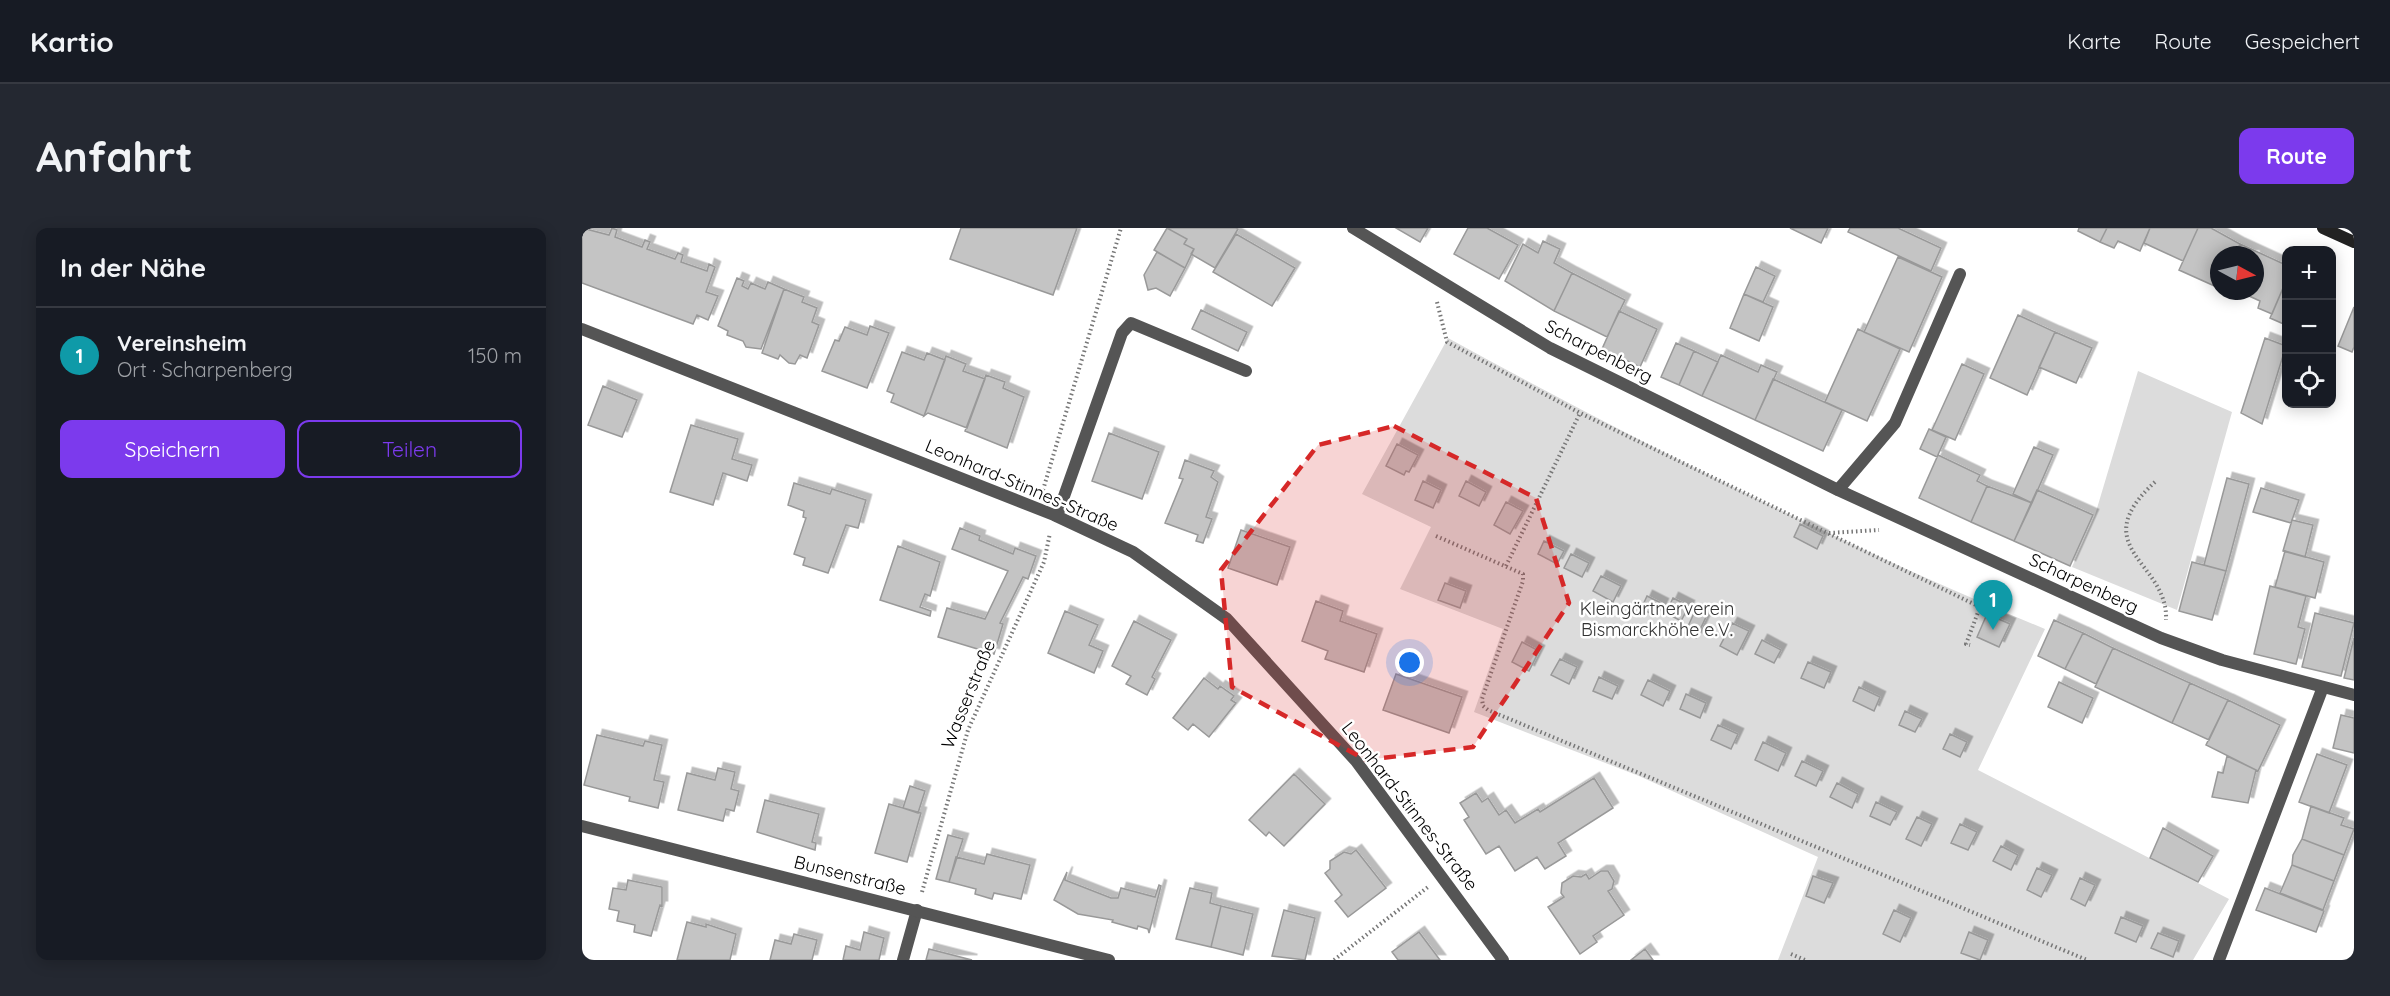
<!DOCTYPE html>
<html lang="de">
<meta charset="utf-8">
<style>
:root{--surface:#171b24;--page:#242831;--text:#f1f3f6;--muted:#9ea1a6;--line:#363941;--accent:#7c3aed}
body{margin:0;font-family:Quicksand,sans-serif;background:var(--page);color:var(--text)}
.controls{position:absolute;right:18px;top:18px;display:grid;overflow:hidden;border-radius:12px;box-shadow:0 3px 15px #0003}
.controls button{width:54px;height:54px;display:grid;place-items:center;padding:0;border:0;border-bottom:2px solid var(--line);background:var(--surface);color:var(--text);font:30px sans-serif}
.compass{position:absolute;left:1628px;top:18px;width:54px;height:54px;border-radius:50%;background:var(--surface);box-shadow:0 3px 15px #0003;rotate:97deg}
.you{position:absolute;left:828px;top:435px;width:21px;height:21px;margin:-15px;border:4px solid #fff;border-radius:50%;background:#1a73e8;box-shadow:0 0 0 9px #1a73e833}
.badge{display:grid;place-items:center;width:39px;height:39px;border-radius:50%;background:var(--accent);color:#fff;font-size:20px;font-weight:700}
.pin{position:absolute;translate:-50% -50px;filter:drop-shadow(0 2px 3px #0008)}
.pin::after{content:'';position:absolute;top:32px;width:21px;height:18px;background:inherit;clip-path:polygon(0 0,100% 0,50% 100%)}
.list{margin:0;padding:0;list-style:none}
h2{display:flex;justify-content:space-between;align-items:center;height:78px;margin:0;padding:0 24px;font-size:26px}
h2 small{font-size:20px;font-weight:400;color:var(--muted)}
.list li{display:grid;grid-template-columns:39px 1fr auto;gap:18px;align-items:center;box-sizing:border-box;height:96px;padding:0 24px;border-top:2px solid var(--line)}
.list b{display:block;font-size:22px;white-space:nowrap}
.list p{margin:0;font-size:20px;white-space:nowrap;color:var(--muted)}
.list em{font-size:20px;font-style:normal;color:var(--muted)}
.actions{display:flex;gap:12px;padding:18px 24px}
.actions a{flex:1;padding:14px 0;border:2px solid var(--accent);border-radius:12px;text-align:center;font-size:21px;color:var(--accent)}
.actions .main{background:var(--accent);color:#fff}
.icon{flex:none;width:33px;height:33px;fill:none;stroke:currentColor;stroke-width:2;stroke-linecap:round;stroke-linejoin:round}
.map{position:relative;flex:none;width:1772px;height:732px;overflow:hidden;border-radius:12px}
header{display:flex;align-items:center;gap:36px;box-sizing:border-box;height:84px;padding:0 30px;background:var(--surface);border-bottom:2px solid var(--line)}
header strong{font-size:28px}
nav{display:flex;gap:33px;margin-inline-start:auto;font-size:21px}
.intro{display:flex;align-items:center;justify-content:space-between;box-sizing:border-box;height:144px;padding:0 36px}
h1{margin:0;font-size:42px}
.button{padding:15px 27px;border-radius:12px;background:var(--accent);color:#fff;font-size:21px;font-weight:700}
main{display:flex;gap:36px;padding:0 36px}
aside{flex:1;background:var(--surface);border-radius:12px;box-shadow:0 3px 15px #0003}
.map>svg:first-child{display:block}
.green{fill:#dcdcdc}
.building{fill:#c4c4c4;stroke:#999;stroke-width:1.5;filter:url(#shadow)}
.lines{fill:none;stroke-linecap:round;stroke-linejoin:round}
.path{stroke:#777;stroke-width:4;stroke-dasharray:1.5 3;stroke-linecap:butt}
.lane{stroke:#555;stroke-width:12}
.street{stroke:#555;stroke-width:12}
.secondary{stroke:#222;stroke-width:12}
.marked{fill:#d62828;fill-opacity:0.2;stroke:#d62828;stroke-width:4.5;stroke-dasharray:12 8;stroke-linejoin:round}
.labels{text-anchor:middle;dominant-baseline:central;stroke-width:5;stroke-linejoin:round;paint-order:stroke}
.street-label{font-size:18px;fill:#000;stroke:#fff}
.park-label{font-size:18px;fill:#333;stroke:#fff}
</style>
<header>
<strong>Kartio</strong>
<nav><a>Karte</a><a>Route</a><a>Gespeichert</a></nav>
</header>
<div class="intro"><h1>Anfahrt</h1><a class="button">Route</a></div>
<main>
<aside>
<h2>In der Nähe<small></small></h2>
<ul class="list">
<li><span class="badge" style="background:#0f9aa8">1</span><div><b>Vereinsheim</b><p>Ort · Scharpenberg</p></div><em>150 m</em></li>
</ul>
<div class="actions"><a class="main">Speichern</a><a>Teilen</a></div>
</aside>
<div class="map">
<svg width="1772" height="732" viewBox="0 0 1772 732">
<defs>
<filter id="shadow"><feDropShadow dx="5.5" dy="-5.5" stdDeviation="0" flood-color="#0004"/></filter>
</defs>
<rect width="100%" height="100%" fill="#fff"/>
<path class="green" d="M 866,110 C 1059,216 1260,317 1463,401 L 1396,542 L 1647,671 L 1611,732 L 1196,732 L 1236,629 L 1057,548 L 892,484 L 921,401 L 818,361 L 849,299 L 780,266 Z
M 1556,143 L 1650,184 L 1595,382 L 1490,339 L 1513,287 Z"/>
<path class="building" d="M 0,0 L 27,7 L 30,0 L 35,2 L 33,9 L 60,19 L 63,12 L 68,14 L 65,21 L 93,31 L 96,25 L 101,27 L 99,34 L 125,43 L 127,36 L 133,39 L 124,64 L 136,68 L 126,92 L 115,87 L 111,96 L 0,55 Z
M 379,0 L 495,0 L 471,67 L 368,31 Z
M 585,0 L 654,0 L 656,1 L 633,40 L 609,26 L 612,21 L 602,16 L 605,11 Z
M 585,0 L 605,11 L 602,16 L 612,21 L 603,40 L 572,22 Z
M 814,0 L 846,0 L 838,14 Z
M 886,0 L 905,0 L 936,17 L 917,51 L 872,26 Z
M 1208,0 L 1246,0 L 1239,15 Z
M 1268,0 L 1316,0 L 1359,20 L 1349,43 L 1266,4 Z
M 1497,0 L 1525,0 L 1518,14 L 1496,3 Z
M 1525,0 L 1568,0 L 1558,23 L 1536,13 L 1532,20 L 1518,14 Z
M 1568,0 L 1616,0 L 1601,33 L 1562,15 Z
M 1616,0 L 1629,0 L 1658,16 L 1653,27 L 1637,27 L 1637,60 L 1597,42 Z
M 654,6 L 713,40 L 690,78 L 631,44 Z
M 961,13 L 978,21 L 972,35 L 990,45 L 972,83 L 923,53 L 941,16 L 956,25 Z
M 1658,16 L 1704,37 L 1704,53 L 1690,86 L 1676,80 L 1678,73 L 1656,63 L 1673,63 L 1673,27 L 1653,27 Z
M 575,24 L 603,40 L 588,68 L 574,60 L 566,62 L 562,47 Z
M 1316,29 L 1360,49 L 1327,124 L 1282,104 Z
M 1174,39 L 1193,48 L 1181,74 L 1162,66 Z
M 990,45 L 1043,72 L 1025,109 L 972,83 Z
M 155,50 L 162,53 L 160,58 L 166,61 L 169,55 L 183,61 L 186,54 L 202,61 L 179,121 L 164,119 L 161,113 L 145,107 L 146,103 L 136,98 Z
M 1704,53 L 1704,97 L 1688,90 Z
M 202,61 L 222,69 L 220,74 L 235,80 L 230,94 L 237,97 L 225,130 L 218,127 L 213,136 L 207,135 L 198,127 L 196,131 L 180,125 Z
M 1162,66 L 1191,79 L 1177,113 L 1148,100 Z
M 1772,79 L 1772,119 L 1770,124 L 1756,118 Z
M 619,82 L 665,104 L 656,123 L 610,101 Z
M 1037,83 L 1075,101 L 1058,139 L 1020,121 Z
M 1436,87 L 1473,104 L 1445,167 L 1408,150 Z
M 288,98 L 307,105 L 285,160 L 240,143 L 253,112 L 257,113 L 263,99 L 285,107 Z
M 1276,101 L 1318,121 L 1285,193 L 1243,174 Z
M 1473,104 L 1510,120 L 1494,155 L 1457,139 Z
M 1683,110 L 1704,118 L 1680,196 L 1659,185 Z
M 1094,115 L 1112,123 L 1097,157 L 1079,149 Z
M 1112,123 L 1136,134 L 1120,168 L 1097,157 Z
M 320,124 L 342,132 L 345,125 L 363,132 L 342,188 L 309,174 L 312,166 L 305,163 Z
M 1139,127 L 1176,144 L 1179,137 L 1195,144 L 1173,192 L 1120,168 Z
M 364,128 L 384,136 L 381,143 L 403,151 L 385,200 L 346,185 L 342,188 Z
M 1380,136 L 1402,146 L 1373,212 L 1350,202 Z
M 404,147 L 423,154 L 421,160 L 442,169 L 425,220 L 383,203 Z
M 1191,151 L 1260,182 L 1241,223 L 1173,192 Z
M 21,158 L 55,172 L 40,209 L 6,197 Z
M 109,197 L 156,211 L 150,231 L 170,237 L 165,253 L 141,245 L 131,277 L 88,264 Z
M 1347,201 L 1364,209 L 1355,229 L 1338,221 Z
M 527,205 L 577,224 L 560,271 L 510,253 Z
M 815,216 L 836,227 L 827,244 L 824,243 L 822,247 L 804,238 Z
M 1452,219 L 1471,227 L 1450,275 L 1431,266 Z
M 1356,227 L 1398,247 L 1395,253 L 1405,258 L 1389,294 L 1337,270 Z
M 603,232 L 632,243 L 629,249 L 636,254 L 624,289 L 630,291 L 621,315 L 614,313 L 616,307 L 583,295 L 601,251 L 597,250 Z
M 1645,250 L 1667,256 L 1644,343 L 1622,337 Z
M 841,253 L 859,262 L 851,280 L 833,272 Z
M 884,253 L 904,264 L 897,278 L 877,268 Z
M 212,255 L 248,266 L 250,261 L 284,272 L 276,300 L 264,297 L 246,345 L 221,337 L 223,330 L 212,326 L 224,290 L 221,289 L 222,283 L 206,277 Z
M 1405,258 L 1450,275 L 1432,313 L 1389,294 Z
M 1679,260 L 1717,272 L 1709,295 L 1671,284 Z
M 1455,262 L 1511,287 L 1488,338 L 1432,313 Z
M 924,274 L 941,283 L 928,306 L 912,297 Z
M 1710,292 L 1731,297 L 1723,329 L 1701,323 Z
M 1218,296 L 1241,308 L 1235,321 L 1212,309 Z
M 378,300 L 398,308 L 397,312 L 431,326 L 433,320 L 454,328 L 446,351 L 441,349 L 418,395 L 421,396 L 412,426 L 356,409 L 365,380 L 403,391 L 426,343 L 370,321 Z
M 659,302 L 708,319 L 695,357 L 646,340 Z
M 962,313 L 982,323 L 975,336 L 956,326 Z
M 316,318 L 358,334 L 348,368 L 343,366 L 338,379 L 349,383 L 348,388 L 298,372 Z
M 1703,323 L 1742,334 L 1733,370 L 1693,359 Z
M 989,326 L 1007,335 L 1000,349 L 982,340 Z
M 1610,334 L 1644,343 L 1630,392 L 1597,383 Z
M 1019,348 L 1039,358 L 1031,374 L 1011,363 Z
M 863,355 L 884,363 L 878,380 L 856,372 Z
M 1688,358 L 1724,368 L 1716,399 L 1723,401 L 1714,436 L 1672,426 Z
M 1065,368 L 1081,376 L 1075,388 L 1059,381 Z
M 1091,370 L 1107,378 L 1099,393 L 1084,385 Z
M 734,373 L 761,383 L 758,393 L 795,406 L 782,444 L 743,431 L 746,423 L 720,413 Z
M 483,383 L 516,397 L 507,417 L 521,423 L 512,445 L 466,425 Z
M 1113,383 L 1124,389 L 1114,410 L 1103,405 Z
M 1733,385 L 1772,395 L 1759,448 L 1720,439 Z
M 1405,386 L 1428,396 L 1417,419 L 1395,409 Z
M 1472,392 L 1501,405 L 1483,441 L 1456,428 Z
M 552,393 L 589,412 L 570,449 L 573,451 L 565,467 L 544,456 L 549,448 L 530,438 Z
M 1150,395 L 1167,403 L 1155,427 L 1138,418 Z
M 1501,405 L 1531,420 L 1514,456 L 1483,441 Z
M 1772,410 L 1772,452 L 1762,450 Z
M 1180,412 L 1199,422 L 1192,435 L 1173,426 Z
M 940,414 L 957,423 L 947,443 L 930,434 Z
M 1531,420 L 1608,455 L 1590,495 L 1513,459 Z
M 978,431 L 995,439 L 987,456 L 969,447 Z
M 1226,434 L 1249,444 L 1242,460 L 1219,450 Z
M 814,446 L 880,469 L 867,505 L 801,482 Z
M 1017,449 L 1036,458 L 1030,471 L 1011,463 Z
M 622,450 L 636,461 L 638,458 L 652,468 L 649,472 L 654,475 L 627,509 L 611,496 L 606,502 L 591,490 Z
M 1066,452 L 1088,463 L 1081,478 L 1059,467 Z
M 1477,454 L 1511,470 L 1500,495 L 1466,479 Z
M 1608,455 L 1646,472 L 1627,512 L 1590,495 Z
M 1277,459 L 1298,469 L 1292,483 L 1271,473 Z
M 1104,466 L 1124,475 L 1118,490 L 1098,481 Z
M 1646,472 L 1698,497 L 1676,543 L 1624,517 Z
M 1323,483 L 1340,491 L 1333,504 L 1317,497 Z
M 1759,487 L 1772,490 L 1772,525 L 1751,520 Z
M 1136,497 L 1156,506 L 1149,521 L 1129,512 Z
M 1368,506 L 1385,514 L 1378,529 L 1361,521 Z
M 15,507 L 61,518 L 63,513 L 80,517 L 72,552 L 82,554 L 76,580 L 47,573 L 48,569 L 2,557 Z
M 1181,514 L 1204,525 L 1196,543 L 1173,532 Z
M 1735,526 L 1765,537 L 1747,585 L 1717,574 Z
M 1645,528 L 1674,542 L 1666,575 L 1630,569 L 1636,544 L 1641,545 Z
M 1220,533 L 1241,543 L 1234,558 L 1213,548 Z
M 136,540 L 153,544 L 149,561 L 157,563 L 152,583 L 144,581 L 141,593 L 96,582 L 105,545 L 133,552 Z
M 712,546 L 743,576 L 702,618 L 687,604 L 684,608 L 667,592 Z
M 1012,550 L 1031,580 L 976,615 L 984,628 L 963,641 L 955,629 L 933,643 L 917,618 L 904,626 L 882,592 L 887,589 L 878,575 L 894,565 L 900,574 L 906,570 L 917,587 L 924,582 L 933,595 L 956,581 L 958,584 Z
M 1255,555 L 1276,566 L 1270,580 L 1248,569 Z
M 328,558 L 343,563 L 336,585 L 321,580 Z
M 183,572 L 237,586 L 230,614 L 234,615 L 233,622 L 175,604 Z
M 1294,574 L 1315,584 L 1308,597 L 1288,588 Z
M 307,576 L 339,585 L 325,634 L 293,625 Z
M 1729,578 L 1762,590 L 1759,597 L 1772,601 L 1762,627 L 1720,611 Z
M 1335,589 L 1350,596 L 1339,618 L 1324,611 Z
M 1378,596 L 1395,604 L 1386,622 L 1369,615 Z
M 1581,600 L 1631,628 L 1616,654 L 1568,630 Z
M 366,607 L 381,611 L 367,654 L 354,651 Z
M 1720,611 L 1762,627 L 1752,653 L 1710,637 L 1711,627 Z
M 1419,618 L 1436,627 L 1429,642 L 1411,633 Z
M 774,622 L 804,660 L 766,689 L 753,673 L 760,667 L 743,645 L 748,641 L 748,633 L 762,624 L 769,626 Z
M 405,626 L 448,637 L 439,671 L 412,665 L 410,671 L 393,666 L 394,661 L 367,654 L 374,629 L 402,636 Z
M 1710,637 L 1752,653 L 1741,682 L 1698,665 Z
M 1455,640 L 1470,647 L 1459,669 L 1445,662 Z
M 1019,643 L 1026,643 L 1032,653 L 1030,661 L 1026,663 L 1042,687 L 1011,708 L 1015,714 L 998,726 L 966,679 L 982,669 L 979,665 L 980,655 L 991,648 L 999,649 L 1004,646 L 1007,651 Z
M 485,644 L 483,652 L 529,670 L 536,670 L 539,660 L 573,669 L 577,657 L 579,658 L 567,705 L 566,701 L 556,698 L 555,701 L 530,694 L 531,692 L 496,686 L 472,672 Z
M 1231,648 L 1251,655 L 1242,675 L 1224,668 Z
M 1498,650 L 1513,657 L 1503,678 L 1489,671 Z
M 46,652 L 80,659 L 80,678 L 78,677 L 69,708 L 52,704 L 53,697 L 35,693 L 37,683 L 27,681 L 31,660 L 44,662 Z
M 608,660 L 630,665 L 628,675 L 639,678 L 629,719 L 594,711 Z
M 1683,660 L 1742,683 L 1734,704 L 1674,682 Z
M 639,678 L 671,686 L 661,727 L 629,719 Z
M 702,682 L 733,690 L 723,732 L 690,728 Z
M 1312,682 L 1329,690 L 1318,714 L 1301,706 Z
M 1539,689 L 1561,698 L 1554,714 L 1533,705 Z
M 105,694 L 124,699 L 124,696 L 154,706 L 148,732 L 95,732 Z
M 282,704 L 302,710 L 297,732 L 261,732 L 264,718 L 278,722 Z
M 837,704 L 858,732 L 816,732 L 810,724 Z
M 1387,704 L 1406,712 L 1398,732 L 1379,725 Z
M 1576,705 L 1597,713 L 1591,729 L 1569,720 Z
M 212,706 L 235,712 L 230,732 L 188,732 L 193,712 L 209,716 Z
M 347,721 L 390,732 L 344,732 Z
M 1063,721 L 1071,732 L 1049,732 Z"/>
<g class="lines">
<path class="path" d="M 855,74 L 865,114 L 998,185 L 1398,379 L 1384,416 L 1388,417
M 1573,254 C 1501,320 1587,334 1584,392
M 461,262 L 539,0
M 1247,305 L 1297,302
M 854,308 L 941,346 L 941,353 L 900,471 L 901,478 L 906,482 L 1505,732
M 924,338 L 998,185
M 340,664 L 386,502 L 462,334 L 468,305
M 1209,726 L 1223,732
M 752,732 L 846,659"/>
<path class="lane" d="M 1256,262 L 1313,195 L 1378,46
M 475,288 L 540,105 L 549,95 L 664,143
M 321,732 L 335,682"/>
<path class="street" d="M 771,0 L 968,120 L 1256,262 L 1579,410 L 1640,432 L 1772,467
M 0,101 L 472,287 L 551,324 L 645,391 L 774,533 L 921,732
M 0,598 L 527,732
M 1637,732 L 1741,459"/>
<path class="secondary" d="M 1741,0 L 1772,14"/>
</g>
<path class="marked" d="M 812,198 L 954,270 L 987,375 L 891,519 L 784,532 L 650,459 L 639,342 L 736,217 Z"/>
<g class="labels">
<g class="street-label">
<text transform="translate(1017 123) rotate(27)">Scharpenberg</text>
<text transform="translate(440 257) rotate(23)">Leonhard-Stinnes-Straße</text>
<text transform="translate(1502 355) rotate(25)">Scharpenberg</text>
<text transform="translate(386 466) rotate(-68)">Wasserstraße</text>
<text transform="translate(828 578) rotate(52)">Leonhard-Stinnes-Straße</text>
<text transform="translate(268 647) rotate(14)">Bunsenstraße</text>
</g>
<g class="park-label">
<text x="1075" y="380">Kleingärtnerverein<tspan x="1075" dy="21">Bismarckhöhe e.V.</tspan></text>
</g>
</g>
</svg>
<div class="controls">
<button>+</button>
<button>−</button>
<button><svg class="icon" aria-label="locate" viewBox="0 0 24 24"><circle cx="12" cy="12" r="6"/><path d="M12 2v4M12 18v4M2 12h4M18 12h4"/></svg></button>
</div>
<svg class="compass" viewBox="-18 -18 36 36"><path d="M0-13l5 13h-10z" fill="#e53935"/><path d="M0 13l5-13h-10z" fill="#9ea1a6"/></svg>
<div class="you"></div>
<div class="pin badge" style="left:1411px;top:402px;background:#0f9aa8">1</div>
</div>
</main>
